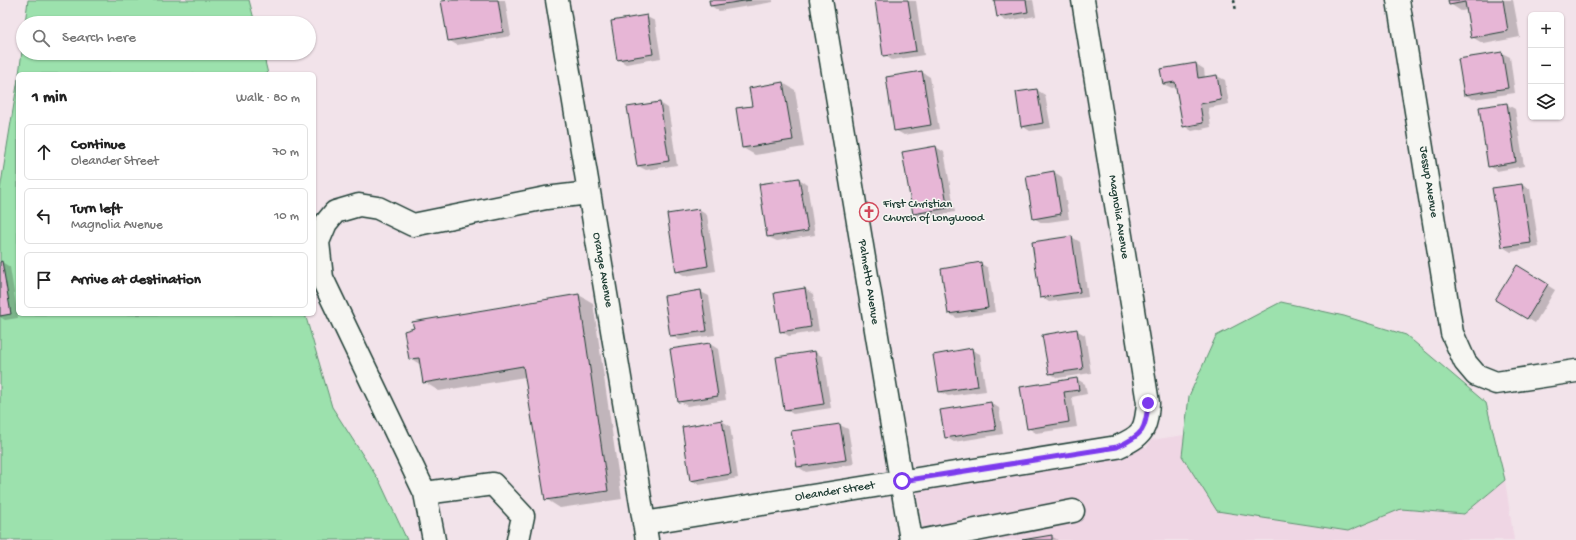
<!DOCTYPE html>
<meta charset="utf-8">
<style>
:root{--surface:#fff;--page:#f6f6f6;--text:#222;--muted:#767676;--line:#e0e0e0}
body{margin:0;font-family:"Gochi Hand",sans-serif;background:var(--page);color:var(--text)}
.controls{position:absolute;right:12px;top:12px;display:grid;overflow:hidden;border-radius:6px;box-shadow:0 1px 3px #0004}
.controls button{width:36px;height:36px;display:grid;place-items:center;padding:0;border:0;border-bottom:1px solid var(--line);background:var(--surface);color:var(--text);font:20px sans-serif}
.stop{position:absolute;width:12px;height:12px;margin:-9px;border:3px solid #7c3aed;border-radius:50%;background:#fff}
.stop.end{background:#7c3aed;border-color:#fff;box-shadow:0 1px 4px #0008}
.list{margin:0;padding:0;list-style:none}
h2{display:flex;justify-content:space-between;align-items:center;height:52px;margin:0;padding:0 16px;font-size:17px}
h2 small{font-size:13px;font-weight:400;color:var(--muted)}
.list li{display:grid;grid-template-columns:26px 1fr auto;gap:12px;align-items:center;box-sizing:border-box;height:56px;margin:0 8px 8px;padding:0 8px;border:1px solid var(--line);border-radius:6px}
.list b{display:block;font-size:15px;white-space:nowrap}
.list p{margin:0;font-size:13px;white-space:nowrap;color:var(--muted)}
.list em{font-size:13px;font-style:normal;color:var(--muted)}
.icon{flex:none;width:22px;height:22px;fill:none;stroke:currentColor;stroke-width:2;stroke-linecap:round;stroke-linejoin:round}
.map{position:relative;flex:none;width:1576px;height:540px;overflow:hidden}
.search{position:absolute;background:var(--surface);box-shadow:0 1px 3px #0004;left:16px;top:16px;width:300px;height:44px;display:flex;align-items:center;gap:10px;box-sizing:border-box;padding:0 14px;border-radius:22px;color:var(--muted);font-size:15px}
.panel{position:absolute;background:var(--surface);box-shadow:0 1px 3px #0004;left:16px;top:72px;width:300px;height:244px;border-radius:6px}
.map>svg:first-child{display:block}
.built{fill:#efd6e4}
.green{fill:#9ce1ad;stroke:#5e8f70}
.shadow{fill:#0003}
.building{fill:#e7b6d6;stroke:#1f3d34}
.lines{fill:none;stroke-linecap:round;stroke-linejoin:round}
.minor-casing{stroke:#1f3d34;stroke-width:25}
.path{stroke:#1f3d34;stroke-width:2.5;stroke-dasharray:3 3;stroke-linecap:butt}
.minor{stroke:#f6f6f2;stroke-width:22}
.route{stroke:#7c3aed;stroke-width:5}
.labels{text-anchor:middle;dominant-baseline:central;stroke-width:3;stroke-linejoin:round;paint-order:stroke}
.street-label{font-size:12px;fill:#1f3d34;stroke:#f6f6f2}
.poi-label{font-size:12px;fill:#1f3d34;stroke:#f6f6f2;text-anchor:start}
</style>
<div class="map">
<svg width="1576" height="540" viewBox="0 0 1576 540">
<rect width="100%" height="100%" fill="#f2e3ea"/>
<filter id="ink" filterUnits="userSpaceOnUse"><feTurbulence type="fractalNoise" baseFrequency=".025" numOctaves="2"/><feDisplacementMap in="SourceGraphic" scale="8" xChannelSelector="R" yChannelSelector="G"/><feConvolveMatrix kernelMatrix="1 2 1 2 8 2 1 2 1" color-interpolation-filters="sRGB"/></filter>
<g filter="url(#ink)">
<path class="built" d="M 1184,435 L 1182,456 L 1217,511 L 1348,531 L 1401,509 L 1464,514 L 1505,480 L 1514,540 L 925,540 L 917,491 L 1119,458 L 1137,451 L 1144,446 L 1147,448 L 1151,440 Z"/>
<path class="green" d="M 28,0 L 249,0 L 255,23 L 25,23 Z
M 23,44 L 23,53 L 263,53 L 268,74 L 19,74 Z
M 18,79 L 18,314 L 305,314 L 332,407 L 380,482 L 407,540 L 0,540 L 0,190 Z
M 1281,302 L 1344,316 L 1406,335 L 1486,403 L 1505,480 L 1464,514 L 1401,509 L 1348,531 L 1217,511 L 1182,456 L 1189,396 L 1216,336 Z"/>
<path class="shadow" d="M 456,0 L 505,0 L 511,36 L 457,45 L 448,40 Z
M 710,0 L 773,0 L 773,2 L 719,11 L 711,6 Z
M 883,0 L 916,1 L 924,55 L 892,60 L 884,55 Z
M 995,0 L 1033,0 L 1036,16 L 1006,21 L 998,16 Z
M 1449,0 L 1513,0 L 1520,37 L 1484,44 L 1472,37 L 1467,10 L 1461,11 L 1450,4 Z
M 647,17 L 655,21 L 661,58 L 626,64 L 618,59 Z
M 1502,53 L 1510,57 L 1515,93 L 1473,99 L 1465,95 Z
M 1196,64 L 1204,69 L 1205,78 L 1217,76 L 1225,80 L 1229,104 L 1208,108 L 1211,127 L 1192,131 L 1184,126 L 1177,87 L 1172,88 L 1163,84 Z
M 922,72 L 930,77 L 939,129 L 904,135 L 895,130 L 887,78 Z
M 783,83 L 795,90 L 804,147 L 755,155 L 743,148 L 753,106 Z
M 1037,90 L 1045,95 L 1051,128 L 1030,131 L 1022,126 L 1017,93 Z
M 660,103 L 668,108 L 677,165 L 646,170 L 638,166 Z
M 1506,104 L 1515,109 L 1524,166 L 1497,171 L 1489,166 Z
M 936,147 L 944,152 L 955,212 L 922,218 L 914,214 Z
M 1054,172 L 1062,177 L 1069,219 L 1042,223 L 1034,218 Z
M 799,179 L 807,184 L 815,235 L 777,241 L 768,237 Z
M 1522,185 L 1530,189 L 1539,247 L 1511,252 L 1503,247 Z
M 699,210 L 707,215 L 716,271 L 685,276 L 677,271 Z
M 1072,237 L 1080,242 L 1088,297 L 1049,302 L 1041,297 Z
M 2,262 L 10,267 L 18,318 L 5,320 L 0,317 L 0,263 Z
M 980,263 L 988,268 L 995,312 L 957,318 L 949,314 Z
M 1525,271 L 1555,290 L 1535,323 L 1527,318 Z
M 805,289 L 813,294 L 819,331 L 789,336 L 781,331 Z
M 701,292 L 709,296 L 715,335 L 679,340 L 671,336 Z
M 579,295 L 593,303 L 622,499 L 560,508 L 546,499 L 525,377 L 439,391 L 424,382 L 421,365 L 410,358 Z
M 1076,330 L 1085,335 L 1091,373 L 1058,378 L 1049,373 Z
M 710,344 L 718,349 L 726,400 L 687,406 L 679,401 Z
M 972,350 L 980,354 L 986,391 L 948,396 L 940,392 Z
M 815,352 L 823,357 L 831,408 L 793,414 L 785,409 Z
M 1077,379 L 1085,384 L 1087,394 L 1072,397 L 1077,427 L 1036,433 L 1028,428 Z
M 991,403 L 999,408 L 1003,434 L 954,442 L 945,437 Z
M 722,421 L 730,426 L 738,478 L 699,485 L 691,480 Z
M 840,425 L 848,429 L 854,464 L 806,472 L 798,467 Z
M 1051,536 L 1058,540 L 1029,540 Z"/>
<path class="building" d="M 450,0 L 498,0 L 503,32 L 448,41 L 441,1 Z
M 709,0 L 751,0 L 710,6 Z
M 875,0 L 908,0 L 916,51 L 883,56 Z
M 994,0 L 1026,0 L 1028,12 L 997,17 Z
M 1448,0 L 1503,0 L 1508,31 L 1471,38 L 1465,2 L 1449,5 Z
M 647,15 L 653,54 L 617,60 L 611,21 Z
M 1502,52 L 1508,88 L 1464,95 L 1458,59 Z
M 1196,63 L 1198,78 L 1217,75 L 1221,100 L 1200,104 L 1203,123 L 1183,127 L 1175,82 L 1163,84 L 1160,69 Z
M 922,71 L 931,125 L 894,131 L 886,77 Z
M 783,82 L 793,140 L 742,148 L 736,108 L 752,106 L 749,88 Z
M 1037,89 L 1043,123 L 1021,127 L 1016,92 Z
M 660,102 L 669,161 L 637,166 L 627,107 Z
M 1507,103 L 1516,162 L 1488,167 L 1479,107 Z
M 936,146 L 948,208 L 913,214 L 902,152 Z
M 1054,171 L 1061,214 L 1033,219 L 1026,176 Z
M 799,178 L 808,231 L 767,237 L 759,184 Z
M 1522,184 L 1531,243 L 1502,247 L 1492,188 Z
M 699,209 L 708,266 L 676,272 L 667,214 Z
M 1072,236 L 1080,292 L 1040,298 L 1032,242 Z
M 2,261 L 11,314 L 0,316 L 0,262 Z
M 981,262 L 988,308 L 948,314 L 941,269 Z
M 1517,265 L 1548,284 L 1527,319 L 1495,300 Z
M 805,288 L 811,327 L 780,332 L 774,293 Z
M 701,290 L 707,331 L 670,336 L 664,296 Z
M 579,294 L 608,491 L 545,500 L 523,366 L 423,383 L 419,358 L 409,359 L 404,331 L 414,328 L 412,322 Z
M 1077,329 L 1083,369 L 1049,374 L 1042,335 Z
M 710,343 L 718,396 L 678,402 L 670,349 Z
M 972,348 L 978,386 L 939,392 L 933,355 Z
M 815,351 L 824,404 L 784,410 L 776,357 Z
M 1077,378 L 1079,390 L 1064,392 L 1069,422 L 1027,429 L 1020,387 Z
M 991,402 L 996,430 L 945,438 L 940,410 Z
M 722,420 L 731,474 L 690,481 L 682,427 Z
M 840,424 L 846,460 L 797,467 L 791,431 Z
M 1052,535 L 1052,540 L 1022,540 Z"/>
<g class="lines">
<g class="minor-casing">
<path id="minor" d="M 557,0 L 647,540
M 821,0 L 911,540
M 1398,0 L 1452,333 L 1465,362 L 1476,375 L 1496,383 L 1576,371
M 425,493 L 493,484 L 523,516 L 518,540
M 644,523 L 1117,447 C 1143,436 1146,430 1148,403 L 1083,0
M 434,540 L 425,493 L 322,278 L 318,242 L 326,223 L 335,212 L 359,205 L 378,208 L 413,225 L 546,198 L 589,193
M 925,540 L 1073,511"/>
</g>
<path class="path" d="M 1234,0 L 1236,11"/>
<use href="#minor" class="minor"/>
</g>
</g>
<g class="lines" filter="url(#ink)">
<path class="route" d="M 902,481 L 1117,447 C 1143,435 1146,430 1148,403"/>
</g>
<defs>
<g id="church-ring" transform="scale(1)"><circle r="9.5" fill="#f6f6f2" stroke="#d1495b" stroke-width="1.5"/><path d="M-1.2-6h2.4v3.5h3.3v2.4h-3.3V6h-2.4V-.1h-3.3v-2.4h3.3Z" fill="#d1495b"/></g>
</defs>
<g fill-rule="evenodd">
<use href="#church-ring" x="869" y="212"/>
</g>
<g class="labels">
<g class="street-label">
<text transform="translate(1428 182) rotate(81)">Jessup Avenue</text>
<text transform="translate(1118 217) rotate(81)">Magnolia Avenue</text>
<text transform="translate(602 270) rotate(80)">Orange Avenue</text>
<text transform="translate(868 282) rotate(81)">Palmetto Avenue</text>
<text transform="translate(835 492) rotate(-9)">Oleander Street</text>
</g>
<g class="poi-label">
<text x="883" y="205">First Christian<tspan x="883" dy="14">Church of Longwood</tspan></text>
</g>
</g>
</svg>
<div class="controls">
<button>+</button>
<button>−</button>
<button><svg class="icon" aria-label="layers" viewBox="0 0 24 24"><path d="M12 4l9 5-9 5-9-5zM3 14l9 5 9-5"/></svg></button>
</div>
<div class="stop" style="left:902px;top:481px"></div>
<div class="stop end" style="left:1148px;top:403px"></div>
<div class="search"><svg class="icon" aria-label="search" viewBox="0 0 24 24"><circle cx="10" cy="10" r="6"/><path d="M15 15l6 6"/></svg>Search here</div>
<section class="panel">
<h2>1 min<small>Walk · 80 m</small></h2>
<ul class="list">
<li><svg class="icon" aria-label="ahead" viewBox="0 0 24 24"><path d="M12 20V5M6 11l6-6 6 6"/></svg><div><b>Continue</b><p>Oleander Street</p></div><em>70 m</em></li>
<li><svg class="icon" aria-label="left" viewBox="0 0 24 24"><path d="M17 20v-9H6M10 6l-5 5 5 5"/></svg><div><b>Turn left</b><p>Magnolia Avenue</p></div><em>10 m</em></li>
<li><svg class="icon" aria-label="arrive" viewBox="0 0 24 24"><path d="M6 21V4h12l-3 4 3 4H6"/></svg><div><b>Arrive at destination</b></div></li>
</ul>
</section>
</div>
